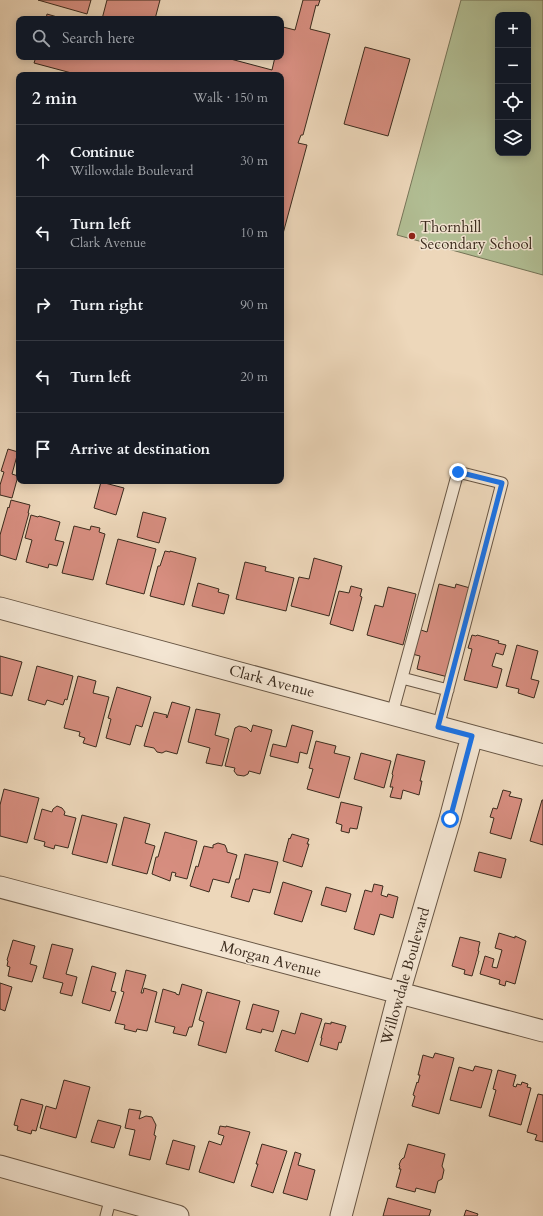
<!DOCTYPE html>
<meta charset="utf-8">
<style>
:root{--surface:#171b24;--page:#242831;--text:#f1f3f6;--muted:#9ea1a6;--line:#363941}
body{margin:0;font-family:Cardo,serif;background:var(--page);color:var(--text)}
.controls{position:absolute;right:12px;top:12px;display:grid;overflow:hidden;border-radius:8px;box-shadow:0 2px 10px #0003}
.controls button{width:36px;height:36px;display:grid;place-items:center;padding:0;border:0;border-bottom:1px solid var(--line);background:var(--surface);color:var(--text);font:20px sans-serif}
.stop{position:absolute;width:12px;height:12px;margin:-9px;border:3px solid #1a73e8;border-radius:50%;background:#fff}
.stop.end{background:#1a73e8;border-color:#fff;box-shadow:0 1px 4px #0008}
.list{margin:0;padding:0;list-style:none}
h2{display:flex;justify-content:space-between;align-items:center;height:52px;margin:0;padding:0 16px;font-size:17px}
h2 small{font-size:13px;font-weight:400;color:var(--muted)}
.list li{display:grid;grid-template-columns:26px 1fr auto;gap:12px;align-items:center;box-sizing:border-box;height:72px;padding:0 16px;border-top:1px solid var(--line)}
.list b{display:block;font-size:15px;white-space:nowrap}
.list p{margin:0;font-size:13px;white-space:nowrap;color:var(--muted)}
.list em{font-size:13px;font-style:normal;color:var(--muted)}
.icon{flex:none;width:22px;height:22px;fill:none;stroke:currentColor;stroke-width:2;stroke-linecap:round;stroke-linejoin:round}
.map{position:relative;flex:none;width:543px;height:1216px;overflow:hidden}
.search{position:absolute;background:var(--surface);box-shadow:0 2px 10px #0003;left:16px;top:16px;width:268px;height:44px;display:flex;align-items:center;gap:10px;box-sizing:border-box;padding:0 14px;border-radius:8px;color:var(--muted);font-size:15px}
.panel{position:absolute;background:var(--surface);box-shadow:0 2px 10px #0003;left:16px;top:72px;width:268px;height:412px;border-radius:8px}
.map>svg:first-child{display:block}
.green{fill:#b2bf95;stroke:#767559;fill-rule:evenodd}
.building{fill:#d78e80;stroke:#3b2b1d}
.lines{fill:none;stroke-linecap:round;stroke-linejoin:round}
.lane-casing{stroke:#685644;stroke-width:13}
.street-casing{stroke:#685644;stroke-width:23}
.lane{stroke:#f3e5d2;stroke-width:11}
.street{stroke:#f3e5d2;stroke-width:21}
.route{stroke:#1a73e8;stroke-width:5}
.poi-dot{fill:#8f2418;stroke:#f3e5d2;stroke-width:1.5}
.labels{text-anchor:middle;dominant-baseline:central;stroke-width:3;stroke-linejoin:round;paint-order:stroke}
.poi-label{font-size:15px;fill:#3b2b1d;stroke:#f3e5d2;text-anchor:start}
.street-label{font-size:15px;fill:#3b2b1d;stroke:#f3e5d2}
</style>
<div class="map">
<svg width="543" height="1216" viewBox="0 0 543 1216">
<rect width="100%" height="100%" fill="#edd7ba"/>
<filter id="stains"><feTurbulence type="fractalNoise" baseFrequency=".005" numOctaves="4"/><feColorMatrix values="0 0 0 0 .2 0 0 0 0 .09 0 0 0 0 .02 0 0 0 .5 -.17"/></filter>
<radialGradient id="worn" r=".72"><stop offset=".6" stop-color="#630" stop-opacity="0"/><stop offset="1" stop-color="#630" stop-opacity=".3"/></radialGradient>
<path class="green" d="M 461,0 L 543,0 L 543,275 L 397,235 ZM 498,15 L 528,15 L 528,153 L 498,153 Z"/>
<path class="building" d="M 38,0 L 91,0 L 87,14 Z
M 107,0 L 160,0 L 155,19 L 102,19 Z
M 303,0 L 320,0 L 318,6 L 316,5 L 310,29 L 330,34 L 303,135 L 301,135 L 298,143 L 307,145 L 281,241 L 281,75 L 79,75 L 34,63 L 36,57 L 223,57 L 272,70 L 275,57 L 281,57 L 281,33 L 283,27 L 295,30 Z
M 47,14 L 64,19 L 46,19 Z
M 365,47 L 410,59 L 388,136 L 344,124 Z
M 8,449 L 18,452 L 12,474 L 18,476 L 12,498 L 0,495 L 0,485 L 4,472 L 1,471 Z
M 101,482 L 124,488 L 116,515 L 94,508 Z
M 11,500 L 30,505 L 28,513 L 29,513 L 16,560 L 0,555 L 0,535 L 8,507 L 9,508 Z
M 143,512 L 166,518 L 159,543 L 137,537 Z
M 31,515 L 38,517 L 39,516 L 60,522 L 55,540 L 64,542 L 57,566 L 49,564 L 48,568 L 26,562 L 32,540 L 25,538 Z
M 74,526 L 90,530 L 91,526 L 100,528 L 99,532 L 105,534 L 93,580 L 62,573 Z
M 118,539 L 156,549 L 144,594 L 106,584 Z
M 165,551 L 170,552 L 170,551 L 196,558 L 184,605 L 150,596 L 158,566 L 160,566 Z
M 314,558 L 342,566 L 329,616 L 291,606 L 299,577 L 309,579 Z
M 245,562 L 266,567 L 265,571 L 294,578 L 286,611 L 236,599 Z
M 198,583 L 219,589 L 218,592 L 229,595 L 224,614 L 192,606 Z
M 439,584 L 455,588 L 456,584 L 470,588 L 448,677 L 417,669 L 420,656 L 412,654 L 418,629 L 427,632 Z
M 351,586 L 362,589 L 360,596 L 362,597 L 353,631 L 330,624 L 339,591 L 349,593 Z
M 388,587 L 416,594 L 403,645 L 367,635 L 375,605 L 383,607 Z
M 472,635 L 476,636 L 477,635 L 499,641 L 498,643 L 506,645 L 503,655 L 496,653 L 492,666 L 502,669 L 497,688 L 464,680 L 472,649 L 468,648 Z
M 517,645 L 538,651 L 531,679 L 539,681 L 534,698 L 518,693 L 519,689 L 506,686 Z
M 0,656 L 22,662 L 12,696 L 0,693 Z
M 37,666 L 73,676 L 67,700 L 65,699 L 63,705 L 47,700 L 45,705 L 28,700 Z
M 78,676 L 96,681 L 93,693 L 109,697 L 96,747 L 83,743 L 85,738 L 79,736 L 80,732 L 64,728 Z
M 117,687 L 151,697 L 142,727 L 136,725 L 130,745 L 106,738 L 111,719 L 108,718 Z
M 172,702 L 190,707 L 177,754 L 166,751 L 162,753 L 157,752 L 154,748 L 144,746 L 154,712 L 167,715 L 166,717 L 167,718 Z
M 196,709 L 220,714 L 215,735 L 229,739 L 222,766 L 206,763 L 210,748 L 188,742 Z
M 253,725 L 272,730 L 260,774 L 249,771 L 248,774 L 244,776 L 237,775 L 234,771 L 235,768 L 225,766 L 235,728 L 239,726 L 247,728 L 251,732 Z
M 292,725 L 313,731 L 307,754 L 300,752 L 298,763 L 270,756 L 273,744 L 286,747 Z
M 316,741 L 336,746 L 334,753 L 350,757 L 339,798 L 307,789 L 313,769 L 309,768 Z
M 361,753 L 391,761 L 384,788 L 354,779 Z
M 397,754 L 425,761 L 420,781 L 422,781 L 419,795 L 403,790 L 401,799 L 390,797 L 393,787 L 390,787 L 393,775 L 392,774 Z
M 4,789 L 39,798 L 27,843 L 0,836 L 0,805 Z
M 503,790 L 511,792 L 509,796 L 522,799 L 511,839 L 490,833 L 494,818 L 490,817 L 493,808 L 497,809 Z
M 542,800 L 543,800 L 543,845 L 530,841 Z
M 341,802 L 362,807 L 357,829 L 350,828 L 349,833 L 341,831 L 342,825 L 336,823 Z
M 57,806 L 62,808 L 65,812 L 64,815 L 76,818 L 68,848 L 55,845 L 54,849 L 44,846 L 45,842 L 34,839 L 42,809 L 52,812 L 53,809 Z
M 82,815 L 117,824 L 107,863 L 72,854 Z
M 124,817 L 150,824 L 145,843 L 155,846 L 147,874 L 112,865 Z
M 165,832 L 197,841 L 187,879 L 175,876 L 176,873 L 172,872 L 170,881 L 152,874 L 156,857 L 158,857 Z
M 292,834 L 309,839 L 307,844 L 309,844 L 302,867 L 283,861 L 289,838 L 290,839 Z
M 218,843 L 225,845 L 227,850 L 227,852 L 237,855 L 229,883 L 213,879 L 209,892 L 190,886 L 196,866 L 198,867 L 204,846 L 213,848 L 213,845 Z
M 479,852 L 506,859 L 501,878 L 474,871 Z
M 245,854 L 278,862 L 270,893 L 253,889 L 249,902 L 231,897 L 236,879 L 239,879 Z
M 283,882 L 312,891 L 302,922 L 274,914 Z
M 374,884 L 383,886 L 381,895 L 387,897 L 388,894 L 398,897 L 393,918 L 380,914 L 374,935 L 354,929 L 365,890 L 372,892 Z
M 326,887 L 351,894 L 346,912 L 321,905 Z
M 499,933 L 515,938 L 515,936 L 526,941 L 515,984 L 506,981 L 505,986 L 499,984 L 500,980 L 480,974 L 485,956 L 494,959 L 492,967 L 497,968 L 502,950 L 495,948 Z
M 460,937 L 480,942 L 478,951 L 479,951 L 472,976 L 464,974 L 465,970 L 452,966 Z
M 13,940 L 35,946 L 30,964 L 37,966 L 32,982 L 8,976 L 10,967 L 7,966 L 8,961 L 7,960 Z
M 52,944 L 73,949 L 66,974 L 77,977 L 72,996 L 60,993 L 63,983 L 43,978 Z
M 92,966 L 116,973 L 111,991 L 116,992 L 110,1011 L 82,1003 Z
M 126,970 L 146,975 L 141,993 L 143,993 L 144,988 L 157,992 L 147,1031 L 137,1029 L 136,1032 L 124,1029 L 125,1025 L 115,1023 L 124,992 L 121,991 Z
M 0,983 L 12,987 L 5,1011 L 0,1009 Z
M 182,984 L 202,990 L 192,1027 L 189,1027 L 186,1036 L 173,1033 L 175,1027 L 155,1022 L 163,989 L 176,993 L 176,994 L 179,995 Z
M 207,992 L 240,1001 L 226,1053 L 198,1045 L 204,1022 L 199,1020 Z
M 253,1004 L 279,1011 L 273,1032 L 262,1029 L 261,1033 L 246,1029 Z
M 301,1013 L 322,1019 L 308,1062 L 275,1051 L 282,1030 L 295,1034 Z
M 331,1022 L 346,1026 L 341,1043 L 339,1042 L 337,1050 L 320,1045 L 322,1038 L 321,1038 L 325,1023 L 331,1024 Z
M 435,1053 L 454,1058 L 439,1114 L 412,1106 L 415,1096 L 413,1095 L 417,1082 L 418,1083 L 420,1075 L 418,1075 L 423,1055 L 433,1058 Z
M 475,1066 L 492,1070 L 481,1108 L 450,1100 L 459,1067 L 473,1071 Z
M 498,1070 L 516,1075 L 513,1086 L 516,1087 L 517,1084 L 521,1085 L 522,1082 L 528,1084 L 527,1087 L 531,1088 L 521,1125 L 489,1116 L 496,1090 L 493,1089 Z
M 64,1080 L 90,1087 L 76,1138 L 40,1128 L 46,1106 L 56,1109 Z
M 538,1094 L 543,1095 L 543,1142 L 535,1140 L 537,1135 L 527,1132 Z
M 21,1099 L 43,1105 L 36,1131 L 32,1130 L 31,1134 L 17,1130 L 18,1126 L 14,1125 Z
M 129,1109 L 141,1111 L 139,1119 L 146,1116 L 152,1117 L 156,1125 L 154,1135 L 156,1136 L 150,1160 L 129,1155 L 135,1130 L 125,1128 Z
M 98,1120 L 121,1126 L 114,1148 L 91,1142 Z
M 220,1126 L 226,1127 L 226,1126 L 250,1132 L 234,1183 L 199,1172 L 209,1141 L 221,1145 L 224,1136 L 218,1134 Z
M 173,1140 L 195,1146 L 189,1170 L 166,1164 Z
M 262,1144 L 287,1151 L 273,1193 L 251,1186 L 258,1164 L 256,1164 Z
M 408,1144 L 445,1154 L 442,1166 L 444,1170 L 442,1179 L 438,1181 L 435,1193 L 416,1188 L 415,1192 L 396,1187 L 401,1169 L 399,1169 L 400,1166 L 399,1165 L 401,1160 L 403,1158 L 404,1158 Z
M 295,1152 L 301,1154 L 298,1165 L 315,1170 L 307,1200 L 283,1193 Z
M 388,1198 L 431,1210 L 429,1216 L 383,1216 Z
M 466,1210 L 478,1214 L 477,1216 L 464,1216 Z"/>
<g class="lines">
<g class="lane-casing">
<path id="lane" d="M 402,678 L 448,690
M 392,714 L 458,472 L 502,483 L 438,727
M 106,1216 L 111,1197"/>
</g>
<g class="street-casing">
<path id="street" d="M 0,608 L 543,755
M 0,887 L 543,1031
M 0,1166 L 178,1216
M 341,1216 L 399,993 L 450,819 L 472,736"/>
</g>
<use href="#lane" class="lane"/>
<use href="#street" class="street"/>
</g>
<g class="lines">
<path class="route" d="M 450,819 L 472,736 L 438,727 L 502,483 L 458,472"/>
</g>
<circle class="poi-dot" cx="412" cy="236" r="4"/>
<g class="labels">
<g class="poi-label">
<text x="420" y="227">Thornhill<tspan x="420" dy="17">Secondary School</tspan></text>
</g>
<g class="street-label">
<text transform="translate(272 681) rotate(15)">Clark Avenue</text>
<text transform="translate(271 959) rotate(15)">Morgan Avenue</text>
<text transform="translate(405 976) rotate(-74)">Willowdale Boulevard</text>
</g>
</g>
<rect width="100%" height="100%" filter="url(#stains)"/>
<rect width="100%" height="100%" fill="url(#worn)"/>
</svg>
<div class="controls">
<button>+</button>
<button>−</button>
<button><svg class="icon" aria-label="locate" viewBox="0 0 24 24"><circle cx="12" cy="12" r="6"/><path d="M12 2v4M12 18v4M2 12h4M18 12h4"/></svg></button>
<button><svg class="icon" aria-label="layers" viewBox="0 0 24 24"><path d="M12 4l9 5-9 5-9-5zM3 14l9 5 9-5"/></svg></button>
</div>
<div class="stop" style="left:450px;top:819px"></div>
<div class="stop end" style="left:458px;top:472px"></div>
<div class="search"><svg class="icon" aria-label="search" viewBox="0 0 24 24"><circle cx="10" cy="10" r="6"/><path d="M15 15l6 6"/></svg>Search here</div>
<section class="panel">
<h2>2 min<small>Walk · 150 m</small></h2>
<ul class="list">
<li><svg class="icon" aria-label="ahead" viewBox="0 0 24 24"><path d="M12 20V5M6 11l6-6 6 6"/></svg><div><b>Continue</b><p>Willowdale Boulevard</p></div><em>30 m</em></li>
<li><svg class="icon" aria-label="left" viewBox="0 0 24 24"><path d="M17 20v-9H6M10 6l-5 5 5 5"/></svg><div><b>Turn left</b><p>Clark Avenue</p></div><em>10 m</em></li>
<li><svg class="icon" aria-label="right" viewBox="0 0 24 24"><path d="M7 20v-9h11M14 6l5 5-5 5"/></svg><div><b>Turn right</b></div><em>90 m</em></li>
<li><svg class="icon" aria-label="left" viewBox="0 0 24 24"><path d="M17 20v-9H6M10 6l-5 5 5 5"/></svg><div><b>Turn left</b></div><em>20 m</em></li>
<li><svg class="icon" aria-label="arrive" viewBox="0 0 24 24"><path d="M6 21V4h12l-3 4 3 4H6"/></svg><div><b>Arrive at destination</b></div></li>
</ul>
</section>
</div>
